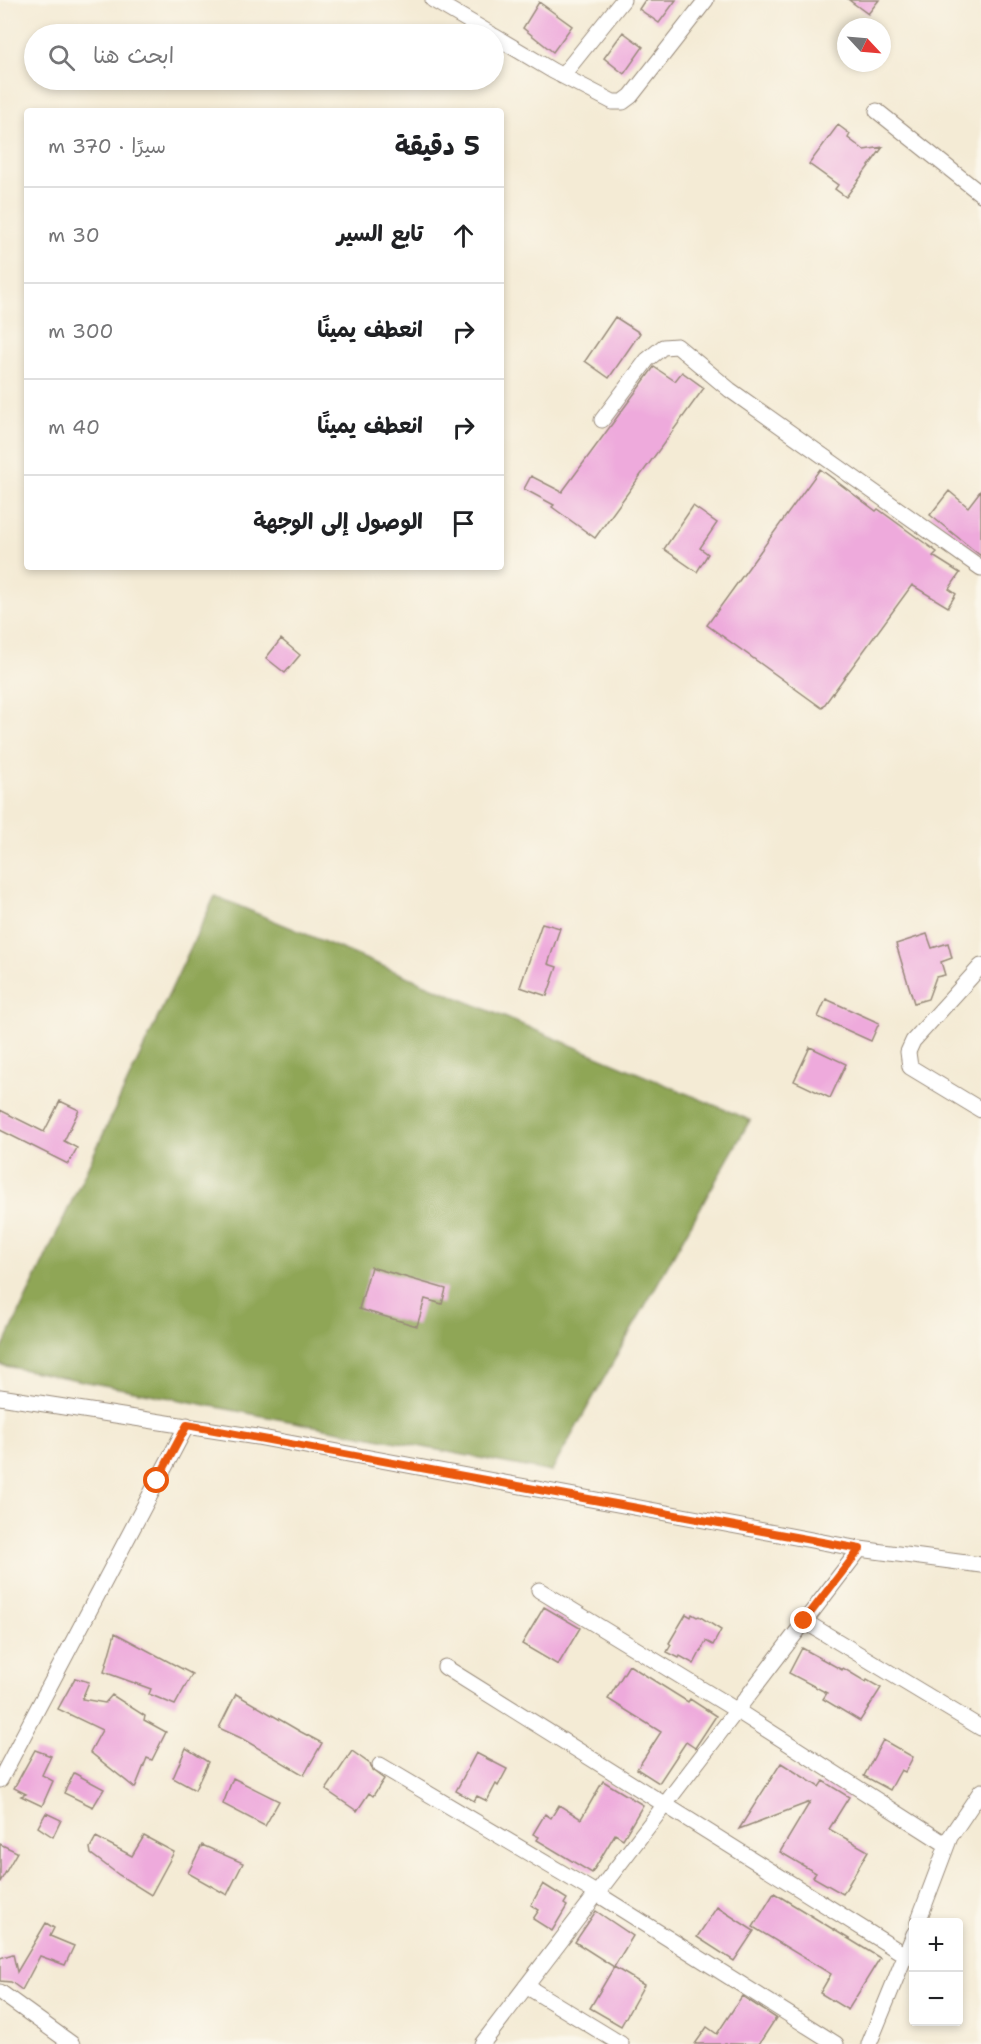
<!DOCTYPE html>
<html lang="ar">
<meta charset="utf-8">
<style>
:root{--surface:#fff;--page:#f2f2f2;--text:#202124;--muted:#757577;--line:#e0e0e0}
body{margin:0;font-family:"Shantell Sans","Playpen Sans Arabic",sans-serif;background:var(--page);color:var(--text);direction:rtl}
.controls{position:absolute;right:18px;bottom:18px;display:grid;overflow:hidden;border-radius:6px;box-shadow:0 3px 9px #0003}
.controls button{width:54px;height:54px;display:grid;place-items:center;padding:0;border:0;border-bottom:2px solid var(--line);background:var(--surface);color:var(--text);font:30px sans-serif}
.compass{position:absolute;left:837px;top:18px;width:54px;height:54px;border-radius:50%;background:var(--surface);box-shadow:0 3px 9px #0003;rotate:116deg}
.stop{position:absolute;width:18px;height:18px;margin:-14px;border:4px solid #ea580c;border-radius:50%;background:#fff}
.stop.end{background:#ea580c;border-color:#fff;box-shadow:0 2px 6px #0008}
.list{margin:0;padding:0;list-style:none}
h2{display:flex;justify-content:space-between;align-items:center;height:78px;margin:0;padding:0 24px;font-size:26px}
h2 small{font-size:20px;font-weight:400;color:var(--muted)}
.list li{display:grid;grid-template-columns:39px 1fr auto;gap:18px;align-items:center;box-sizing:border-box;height:96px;padding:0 24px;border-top:2px solid var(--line)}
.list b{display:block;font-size:22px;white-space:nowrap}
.list em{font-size:20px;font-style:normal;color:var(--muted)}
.icon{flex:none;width:33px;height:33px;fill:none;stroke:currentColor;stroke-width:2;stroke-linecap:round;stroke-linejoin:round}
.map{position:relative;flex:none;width:981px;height:2044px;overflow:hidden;direction:ltr}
.search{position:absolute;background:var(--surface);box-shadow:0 3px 9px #0003;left:24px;top:24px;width:480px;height:66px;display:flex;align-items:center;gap:15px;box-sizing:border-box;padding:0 21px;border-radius:33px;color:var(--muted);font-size:22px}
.panel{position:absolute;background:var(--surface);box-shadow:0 3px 9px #0003;left:24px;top:108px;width:480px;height:462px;border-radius:6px;direction:rtl}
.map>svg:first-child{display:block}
.forest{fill:#8fa657;stroke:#65683a;stroke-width:1.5}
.building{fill:#eeaadc}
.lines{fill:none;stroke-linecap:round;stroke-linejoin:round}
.street-casing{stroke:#988a7a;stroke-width:17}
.street{stroke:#fff;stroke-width:15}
.route{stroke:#ea580c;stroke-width:8}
</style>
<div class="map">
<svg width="981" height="2044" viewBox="0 0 981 2044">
<rect width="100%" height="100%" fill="#fbf7ec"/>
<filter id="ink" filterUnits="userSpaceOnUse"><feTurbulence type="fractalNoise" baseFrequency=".0167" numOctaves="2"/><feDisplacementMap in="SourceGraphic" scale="12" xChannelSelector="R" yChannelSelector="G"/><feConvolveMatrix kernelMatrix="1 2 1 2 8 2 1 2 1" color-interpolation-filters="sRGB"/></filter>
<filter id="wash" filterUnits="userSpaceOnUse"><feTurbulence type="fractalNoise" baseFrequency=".008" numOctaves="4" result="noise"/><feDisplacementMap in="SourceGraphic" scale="24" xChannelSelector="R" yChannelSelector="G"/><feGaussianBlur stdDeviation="1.35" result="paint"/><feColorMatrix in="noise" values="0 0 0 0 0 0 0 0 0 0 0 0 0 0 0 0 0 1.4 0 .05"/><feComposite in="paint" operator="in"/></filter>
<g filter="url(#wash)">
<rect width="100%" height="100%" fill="#f4ebd5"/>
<path class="forest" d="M 215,896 L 750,1120 L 551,1472 L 0,1365 L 0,1354 Z"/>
<g id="blocks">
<path class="building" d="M 645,0 L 676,0 L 659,23 L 639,9 Z
M 849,0 L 879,0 L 868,14 Z
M 539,2 L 572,26 L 553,52 L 523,28 Z
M 623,32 L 643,47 L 624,74 L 604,58 Z
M 838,125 L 850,134 L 848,138 L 864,150 L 883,147 L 846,197 L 835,189 L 838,185 L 809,164 Z
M 615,317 L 640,333 L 609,378 L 585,361 Z
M 654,367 L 675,381 L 682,372 L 704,388 L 595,538 L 552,507 L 554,505 L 524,489 L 531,476 L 562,492 Z
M 820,469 L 876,511 L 878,509 L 937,552 L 933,556 L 960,573 L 949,589 L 956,594 L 948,607 L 912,585 L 822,708 L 707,625 Z
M 981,490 L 981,556 L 930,515 L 949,491 L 968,507 Z
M 693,506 L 717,523 L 700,548 L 708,554 L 697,572 L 664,549 Z
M 281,639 L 300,655 L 285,673 L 266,658 Z
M 542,923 L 560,928 L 548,964 L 557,967 L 547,996 L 520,987 Z
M 927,934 L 932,948 L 948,943 L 952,958 L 941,962 L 945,975 L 936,977 L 928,999 L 914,1003 L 896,944 Z
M 826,999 L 879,1023 L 871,1041 L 818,1017 Z
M 810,1047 L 846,1064 L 830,1098 L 794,1081 Z
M 60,1101 L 79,1110 L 64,1141 L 77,1148 L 68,1164 L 0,1130 L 0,1110 L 44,1132 Z
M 371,1267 L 446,1289 L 442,1304 L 425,1299 L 417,1326 L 359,1309 Z
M 544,1607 L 580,1628 L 558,1665 L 522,1644 Z
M 686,1614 L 691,1617 L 692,1614 L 697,1617 L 699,1616 L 721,1630 L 713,1645 L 706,1641 L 694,1664 L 680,1656 L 679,1658 L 667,1652 L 671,1645 L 669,1643 Z
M 115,1633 L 192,1674 L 175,1705 L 149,1694 L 151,1689 L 104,1672 Z
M 802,1648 L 842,1670 L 843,1668 L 866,1682 L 867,1680 L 881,1688 L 860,1721 L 823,1699 L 827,1693 L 789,1673 Z
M 629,1665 L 688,1702 L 690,1699 L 716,1716 L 695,1748 L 686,1742 L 659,1783 L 637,1769 L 661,1732 L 608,1699 Z
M 75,1678 L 89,1682 L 82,1699 L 105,1703 L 112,1695 L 145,1716 L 144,1720 L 166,1732 L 152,1760 L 147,1758 L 135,1788 L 90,1752 L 102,1730 L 58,1709 Z
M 236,1694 L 301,1732 L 322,1743 L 304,1775 L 241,1738 L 219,1728 Z
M 883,1740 L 913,1757 L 905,1772 L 901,1770 L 890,1790 L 864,1776 Z
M 186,1748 L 208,1762 L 195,1790 L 173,1778 Z
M 35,1750 L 51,1756 L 42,1775 L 53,1781 L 42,1806 L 21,1796 L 26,1794 L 14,1788 Z
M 352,1751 L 370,1764 L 372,1770 L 384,1779 L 373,1796 L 369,1793 L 357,1811 L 326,1790 Z
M 476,1753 L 507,1769 L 498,1786 L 496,1784 L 487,1801 L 477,1796 L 474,1801 L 456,1791 Z
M 781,1763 L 819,1787 L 823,1781 L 849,1797 L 829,1829 L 868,1851 L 843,1894 L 813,1877 L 816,1873 L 780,1852 L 810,1802 L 739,1829 Z
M 74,1773 L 104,1789 L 93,1807 L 64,1793 Z
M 233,1778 L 279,1801 L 265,1826 L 223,1804 Z
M 603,1781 L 643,1805 L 623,1839 L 615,1834 L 592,1873 L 537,1840 L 539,1837 L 533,1834 L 545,1814 L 551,1818 L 559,1805 L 581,1819 Z
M 46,1813 L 61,1820 L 53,1837 L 38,1827 Z
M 144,1836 L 174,1852 L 151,1895 L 119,1875 L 91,1854 L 90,1848 L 96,1837 L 132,1856 Z
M 0,1844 L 17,1852 L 0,1882 Z
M 202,1845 L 243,1863 L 227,1895 L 188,1873 Z
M 543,1884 L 567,1899 L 564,1904 L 567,1906 L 552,1931 L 533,1919 L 539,1910 L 531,1905 Z
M 774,1893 L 880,1958 L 848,2010 L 820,1993 L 831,1974 L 753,1927 Z
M 717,1907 L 754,1931 L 734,1961 L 697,1937 Z
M 596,1911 L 633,1936 L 614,1967 L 575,1942 Z
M 46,1923 L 54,1928 L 50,1936 L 74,1946 L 65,1965 L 40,1956 L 22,1990 L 11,1982 L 0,1981 L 0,1958 L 13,1954 L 17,1972 Z
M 614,1967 L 644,1985 L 621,2026 L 590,2008 Z
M 742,1996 L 776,2018 L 759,2044 L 695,2044 L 707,2027 L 717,2034 Z"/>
</g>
</g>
<g filter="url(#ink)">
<use href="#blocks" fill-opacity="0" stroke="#988a7a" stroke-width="1.5"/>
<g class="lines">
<g class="street-casing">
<path id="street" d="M 433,0 L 491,34
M 494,36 L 553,71 L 613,102 L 623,102 L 631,96 L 706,0
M 562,76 L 623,0
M 877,111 L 981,194
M 602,420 L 647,360 L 663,347 L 677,346 L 730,390 L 981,568
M 981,966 L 913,1041 L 908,1052 L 910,1067 L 981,1110
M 0,1397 L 257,1437 L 860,1549 L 981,1565
M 539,1590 L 736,1710 L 947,1845
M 804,1621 L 981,1728
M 445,1667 L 905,1955
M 380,1765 L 596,1893 L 836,2044
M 0,1780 L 187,1425
M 918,1922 L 950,1837 L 981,1791
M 526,1986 L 621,2044
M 0,1992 L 72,2044
M 482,2044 L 860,1549
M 869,2044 L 914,1934"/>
</g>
<use href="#street" class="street"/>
</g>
</g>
<g class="lines" filter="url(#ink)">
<path class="route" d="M 157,1481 L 187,1425 L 860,1549 L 804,1621"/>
</g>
</svg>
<div class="controls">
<button>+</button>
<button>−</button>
</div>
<svg class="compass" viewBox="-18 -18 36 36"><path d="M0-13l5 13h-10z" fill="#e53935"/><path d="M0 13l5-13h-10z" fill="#757577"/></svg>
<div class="stop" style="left:157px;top:1481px"></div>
<div class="stop end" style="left:804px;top:1621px"></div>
<div class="search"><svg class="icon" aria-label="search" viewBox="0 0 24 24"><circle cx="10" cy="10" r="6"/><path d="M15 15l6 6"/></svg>ابحث هنا</div>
<section class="panel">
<h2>5 دقيقة<small>سيرًا · 370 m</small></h2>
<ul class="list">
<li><svg class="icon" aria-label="ahead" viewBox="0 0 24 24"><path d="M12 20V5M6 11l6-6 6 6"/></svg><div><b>تابع السير</b></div><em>30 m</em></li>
<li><svg class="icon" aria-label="right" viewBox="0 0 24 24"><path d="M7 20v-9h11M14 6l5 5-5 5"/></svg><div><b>انعطف يمينًا</b></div><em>300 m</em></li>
<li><svg class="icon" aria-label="right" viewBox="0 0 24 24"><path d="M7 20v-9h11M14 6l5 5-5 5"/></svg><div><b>انعطف يمينًا</b></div><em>40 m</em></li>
<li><svg class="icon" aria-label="arrive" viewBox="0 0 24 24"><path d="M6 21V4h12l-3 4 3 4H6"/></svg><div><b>الوصول إلى الوجهة</b></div></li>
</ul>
</section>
</div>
